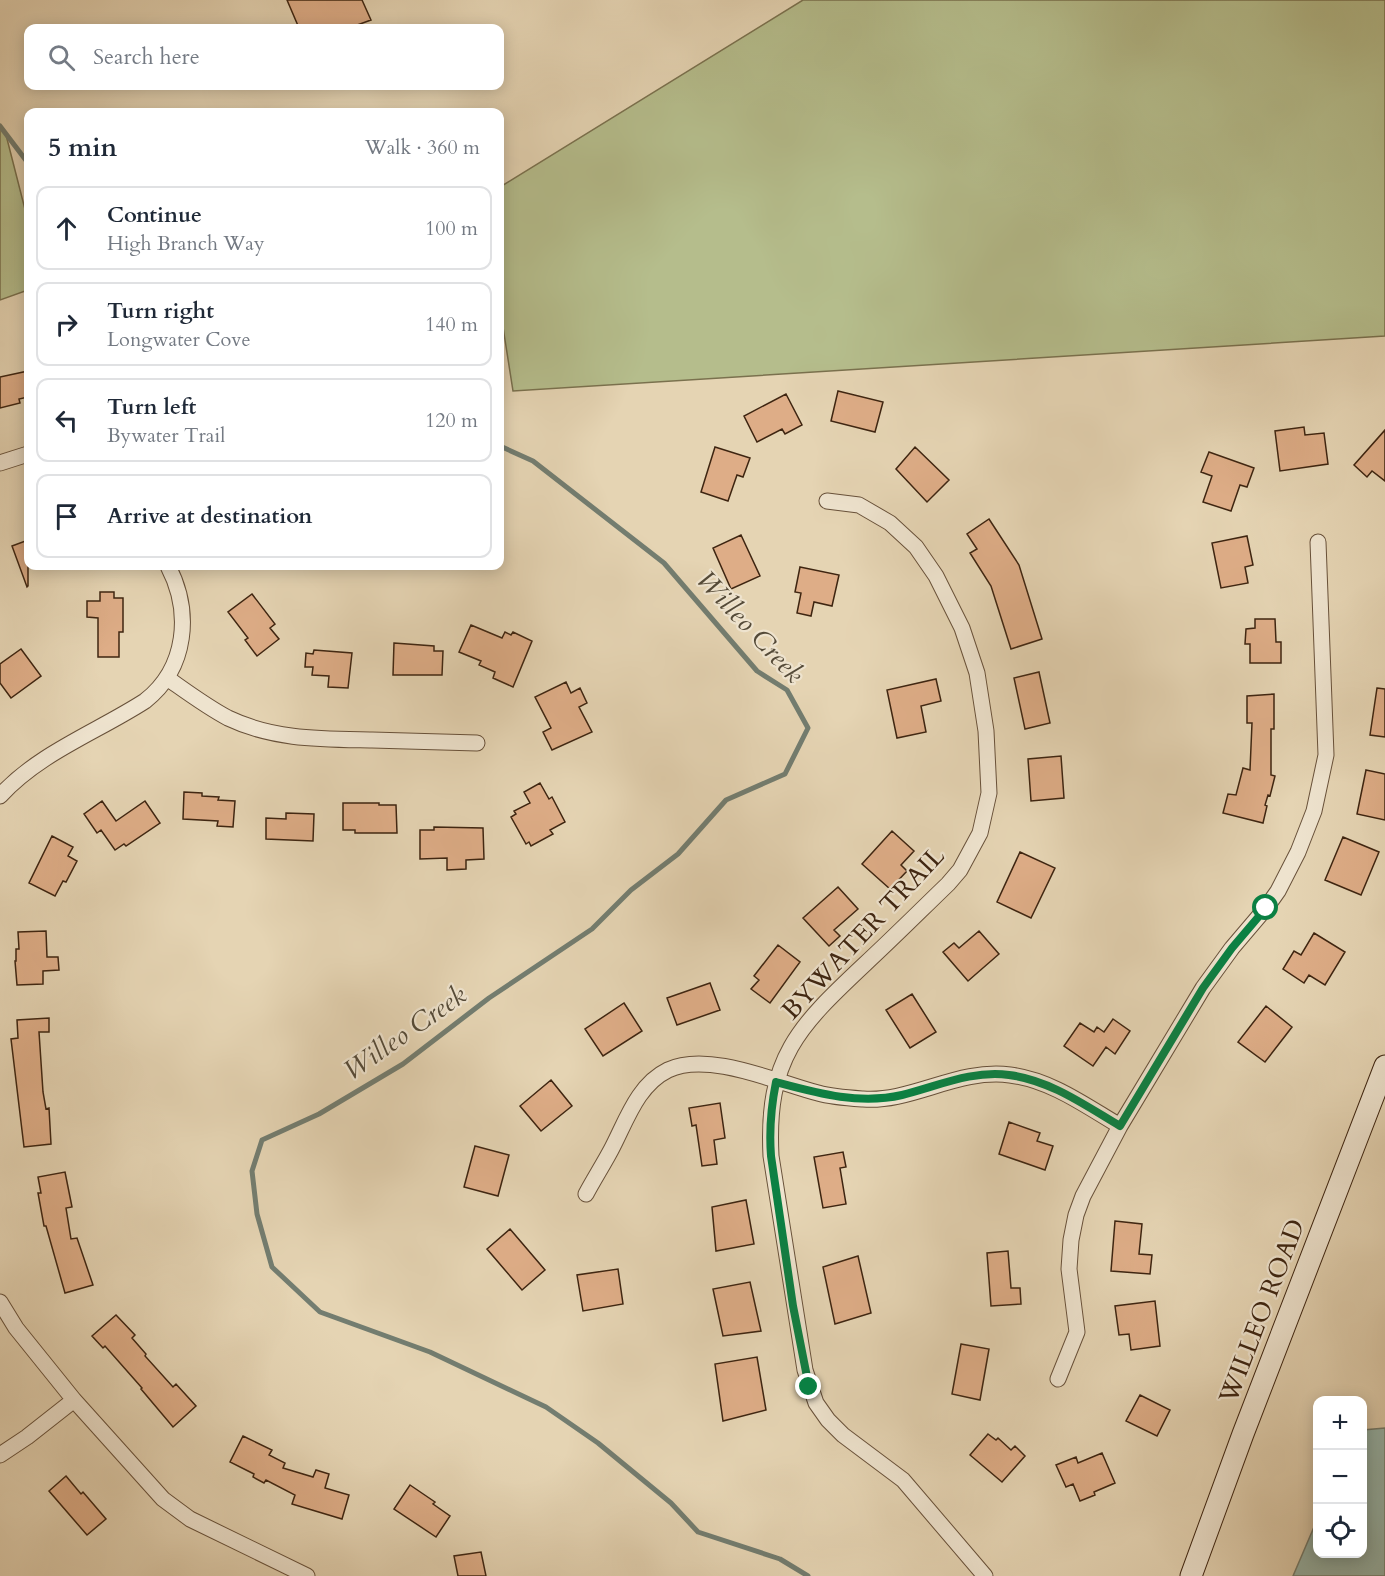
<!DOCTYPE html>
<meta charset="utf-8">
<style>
:root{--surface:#fff;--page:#f2f2f3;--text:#1f2937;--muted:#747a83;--line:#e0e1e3}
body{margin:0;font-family:Cardo,serif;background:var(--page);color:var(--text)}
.controls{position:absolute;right:18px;bottom:18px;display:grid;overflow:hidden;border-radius:12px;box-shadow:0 3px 15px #0003}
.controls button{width:54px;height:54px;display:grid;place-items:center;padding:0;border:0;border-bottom:2px solid var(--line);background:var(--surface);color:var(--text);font:30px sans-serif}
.stop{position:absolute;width:18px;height:18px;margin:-14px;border:4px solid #0b8043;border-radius:50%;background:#fff}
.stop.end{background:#0b8043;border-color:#fff;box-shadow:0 2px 6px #0008}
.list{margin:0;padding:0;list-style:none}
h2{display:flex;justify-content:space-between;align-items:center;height:78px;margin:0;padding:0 24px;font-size:26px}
h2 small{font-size:20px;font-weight:400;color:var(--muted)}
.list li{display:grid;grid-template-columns:39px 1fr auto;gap:18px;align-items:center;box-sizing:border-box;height:84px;margin:0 12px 12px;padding:0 12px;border:2px solid var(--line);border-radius:12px}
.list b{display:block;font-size:22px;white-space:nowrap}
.list p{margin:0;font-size:20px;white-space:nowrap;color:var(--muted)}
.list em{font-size:20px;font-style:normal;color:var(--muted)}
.icon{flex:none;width:33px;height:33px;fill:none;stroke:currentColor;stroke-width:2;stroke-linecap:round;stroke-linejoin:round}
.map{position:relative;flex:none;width:1385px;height:1576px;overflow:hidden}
.search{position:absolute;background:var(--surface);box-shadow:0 3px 15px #0003;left:24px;top:24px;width:480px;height:66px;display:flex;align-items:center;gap:15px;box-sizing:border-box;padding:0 21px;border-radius:12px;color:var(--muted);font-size:22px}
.panel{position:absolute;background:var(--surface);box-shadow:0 3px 15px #0003;left:24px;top:108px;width:480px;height:462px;border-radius:12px}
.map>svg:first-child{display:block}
.green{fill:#b5bd8c;stroke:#7a714e;stroke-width:1.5}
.water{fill:#96b8af;stroke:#737d70;stroke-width:1.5}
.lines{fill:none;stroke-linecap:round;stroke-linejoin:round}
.stream{stroke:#737d70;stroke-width:5}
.building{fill:#dead87;stroke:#3e2511;stroke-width:1.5}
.street-casing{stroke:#68513a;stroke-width:17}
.secondary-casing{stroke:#3e2511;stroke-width:23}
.street{stroke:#eee3ce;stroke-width:15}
.secondary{stroke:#eee3ce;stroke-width:21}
.route{stroke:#0b8043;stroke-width:8}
.labels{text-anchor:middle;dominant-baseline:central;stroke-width:4.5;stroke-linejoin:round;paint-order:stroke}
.street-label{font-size:26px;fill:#3e2511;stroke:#eee3ce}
.water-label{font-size:27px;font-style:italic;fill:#544a38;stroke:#eee3ce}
</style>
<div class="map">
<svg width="1385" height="1576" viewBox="0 0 1385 1576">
<rect width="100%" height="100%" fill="#e5d4b3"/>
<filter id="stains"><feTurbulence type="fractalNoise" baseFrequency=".00333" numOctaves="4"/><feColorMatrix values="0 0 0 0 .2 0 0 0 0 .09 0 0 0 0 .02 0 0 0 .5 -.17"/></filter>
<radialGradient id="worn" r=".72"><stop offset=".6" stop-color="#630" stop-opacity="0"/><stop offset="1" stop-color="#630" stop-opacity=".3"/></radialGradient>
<path class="green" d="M 803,0 L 1385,0 L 1385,336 L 513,391 L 500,308 L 500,187 Z
M 0,126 L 5,131 L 28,221 L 28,290 L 0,300 Z"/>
<path class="water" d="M 1385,1428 L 1385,1576 L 1293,1576 L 1317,1520 L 1318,1554 L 1362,1554 L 1363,1430 Z"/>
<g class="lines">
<path class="stream" d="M 0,126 L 28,163
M 500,446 L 533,461 L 664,563 L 757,671 L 787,690 L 808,728 L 785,774 L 726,800 L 678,854 L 631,890 L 592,929 L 489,998 L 403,1064 L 319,1114 L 262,1140 L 252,1171 L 257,1214 L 272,1267 L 320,1312 L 430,1352 L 546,1407 L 598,1443 L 671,1503 L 698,1532 L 780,1559 L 808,1576"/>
</g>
<path class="building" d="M 287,0 L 362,0 L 371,20 L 349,28 L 299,28 Z
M 28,371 L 28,397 L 19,399 L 20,403 L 0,408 L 0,377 Z
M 838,391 L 883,402 L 875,432 L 831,421 Z
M 786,394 L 802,425 L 785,434 L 782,429 L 757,442 L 744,416 Z
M 1304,427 L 1305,435 L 1324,433 L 1328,464 L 1280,471 L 1275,431 Z
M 1385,430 L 1385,481 L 1372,471 L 1367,477 L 1354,465 Z
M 715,447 L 750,458 L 743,477 L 737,475 L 728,501 L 701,492 Z
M 915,447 L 949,480 L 927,502 L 896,469 Z
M 1209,452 L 1254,468 L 1247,487 L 1240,485 L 1231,511 L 1203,502 L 1212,476 L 1201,472 Z
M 989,519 L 1019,565 L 1042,639 L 1011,649 L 991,586 L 970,553 L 977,549 L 967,534 Z
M 741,535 L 760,576 L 731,589 L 713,548 Z
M 1247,536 L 1253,565 L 1245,567 L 1248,583 L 1221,588 L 1212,543 Z
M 28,540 L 28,586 L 27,587 L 12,546 Z
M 800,567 L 839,575 L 832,606 L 814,602 L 811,616 L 797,613 L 801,593 L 795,592 Z
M 100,592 L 114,592 L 114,598 L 123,598 L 123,632 L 119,632 L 119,657 L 98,657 L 98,618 L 87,617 L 87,601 L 100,601 Z
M 252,594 L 275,624 L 270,628 L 279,639 L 257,656 L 245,640 L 248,638 L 228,612 Z
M 1255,619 L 1275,619 L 1276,642 L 1281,642 L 1281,663 L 1250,663 L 1250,644 L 1245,644 L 1246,629 L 1255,628 Z
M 471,625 L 502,638 L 505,632 L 511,635 L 513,632 L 532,641 L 513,687 L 493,678 L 495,672 L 479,665 L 481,661 L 459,652 Z
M 394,643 L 434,646 L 434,651 L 443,651 L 442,675 L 393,675 Z
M 21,649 L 41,676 L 11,698 L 0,683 L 0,664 Z
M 314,650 L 352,653 L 348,688 L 328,687 L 329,676 L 312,675 L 313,667 L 305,667 L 306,653 L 313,654 Z
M 1039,672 L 1050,723 L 1025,729 L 1014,678 Z
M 936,679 L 941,701 L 921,706 L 926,732 L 897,738 L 887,690 Z
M 566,682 L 571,693 L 580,688 L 587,703 L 579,707 L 592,732 L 552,750 L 543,732 L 551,728 L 535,697 Z
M 1377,688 L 1385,689 L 1385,737 L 1370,735 Z
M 1274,694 L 1274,729 L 1271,729 L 1271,775 L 1275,776 L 1270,796 L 1268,795 L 1265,805 L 1267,806 L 1263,823 L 1223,813 L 1228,794 L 1236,795 L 1243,768 L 1250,770 L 1252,723 L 1247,723 L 1247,696 Z
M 1061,756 L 1064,798 L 1031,801 L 1028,759 Z
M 1366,770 L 1385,774 L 1385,820 L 1357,814 Z
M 540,783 L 549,799 L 552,797 L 565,822 L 550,830 L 553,834 L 531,846 L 529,842 L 526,844 L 511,817 L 516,814 L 514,811 L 530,803 L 524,792 Z
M 184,792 L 202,793 L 202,796 L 219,797 L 218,800 L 235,801 L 233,827 L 217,826 L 218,821 L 183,819 Z
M 102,801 L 116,821 L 145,801 L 160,823 L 126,846 L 124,844 L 115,850 L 101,830 L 97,833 L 84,814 Z
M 343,803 L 379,803 L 379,805 L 396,805 L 397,833 L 355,833 L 355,830 L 343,830 Z
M 286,813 L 314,814 L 313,841 L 266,839 L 266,818 L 286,819 Z
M 434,827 L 483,828 L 484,859 L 466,860 L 466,869 L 447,870 L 447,858 L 420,859 L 420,830 L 434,830 Z
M 892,831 L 914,851 L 901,865 L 907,871 L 890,889 L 862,864 Z
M 52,836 L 73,847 L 68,856 L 77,861 L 66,882 L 63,881 L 55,896 L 29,883 Z
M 1343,837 L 1379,852 L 1361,895 L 1325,880 Z
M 1020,852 L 1055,868 L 1031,918 L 997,902 Z
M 838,887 L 858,909 L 834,930 L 840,936 L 829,946 L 803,918 Z
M 46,931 L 47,957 L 58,957 L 59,970 L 43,971 L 43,984 L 17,985 L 15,961 L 16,961 L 16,949 L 19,949 L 18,932 Z
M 979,931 L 999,954 L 968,981 L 943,952 L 954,943 L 959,948 Z
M 1314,933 L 1345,952 L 1325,985 L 1309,975 L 1304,983 L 1283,969 L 1294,951 L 1301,955 Z
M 778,945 L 800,962 L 770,1003 L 751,989 L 759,980 L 754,976 Z
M 710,983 L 720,1010 L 677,1025 L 667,998 Z
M 912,994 L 936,1032 L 910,1048 L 886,1010 Z
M 624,1003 L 642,1031 L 603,1056 L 585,1029 Z
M 1266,1006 L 1292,1027 L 1265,1062 L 1238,1042 Z
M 49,1018 L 49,1032 L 39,1032 L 43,1092 L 46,1109 L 49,1108 L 51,1144 L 24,1147 L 11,1039 L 18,1038 L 17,1020 Z
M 1113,1019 L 1130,1031 L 1115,1054 L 1106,1047 L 1093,1066 L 1064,1046 L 1080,1023 L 1094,1032 L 1097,1027 L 1104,1032 Z
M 551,1080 L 572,1106 L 541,1131 L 520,1106 Z
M 720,1103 L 725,1138 L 714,1140 L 717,1164 L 702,1166 L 696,1125 L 692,1126 L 689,1108 Z
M 1009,1122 L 1040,1133 L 1037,1141 L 1053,1146 L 1045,1170 L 999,1154 Z
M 475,1146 L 509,1155 L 498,1196 L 464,1187 Z
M 843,1152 L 846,1167 L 840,1168 L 846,1204 L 823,1208 L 814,1157 Z
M 65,1172 L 72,1207 L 66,1208 L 71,1239 L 77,1238 L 93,1285 L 65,1293 L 46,1226 L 44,1226 L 38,1193 L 41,1193 L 38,1177 Z
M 746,1200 L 754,1244 L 716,1251 L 712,1207 Z
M 1115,1221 L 1142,1224 L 1139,1254 L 1152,1255 L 1150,1274 L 1111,1271 Z
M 510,1229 L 545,1270 L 522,1290 L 487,1249 Z
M 1008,1251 L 1011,1288 L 1020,1288 L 1021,1304 L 991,1306 L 987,1253 Z
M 858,1256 L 871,1313 L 835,1324 L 823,1267 Z
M 618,1269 L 623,1304 L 583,1311 L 577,1275 Z
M 750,1282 L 761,1331 L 723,1336 L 713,1289 Z
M 1155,1301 L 1160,1346 L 1131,1350 L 1129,1334 L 1119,1335 L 1115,1306 Z
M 116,1315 L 135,1335 L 132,1338 L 146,1354 L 145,1356 L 173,1387 L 176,1384 L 196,1406 L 173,1427 L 141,1389 L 142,1388 L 105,1346 L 103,1348 L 92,1336 Z
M 961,1344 L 989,1349 L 980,1400 L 952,1394 Z
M 757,1357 L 766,1410 L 723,1421 L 715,1364 Z
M 1140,1395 L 1170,1410 L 1157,1436 L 1126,1421 Z
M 988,1434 L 996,1440 L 998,1438 L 1011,1450 L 1015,1446 L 1025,1456 L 1002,1482 L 970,1455 Z
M 243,1436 L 272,1450 L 269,1455 L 285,1463 L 283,1468 L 313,1477 L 316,1470 L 329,1474 L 325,1488 L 349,1495 L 342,1519 L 292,1504 L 295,1495 L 266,1480 L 264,1483 L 253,1477 L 254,1474 L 230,1462 Z
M 1102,1453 L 1115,1483 L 1094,1492 L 1095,1495 L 1080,1501 L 1073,1484 L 1066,1487 L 1056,1465 L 1076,1457 L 1078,1463 Z
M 66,1476 L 81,1494 L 83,1492 L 106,1519 L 87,1535 L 49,1491 Z
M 410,1485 L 435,1502 L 433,1504 L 450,1516 L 436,1537 L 394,1509 Z
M 481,1552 L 486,1576 L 458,1576 L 454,1556 Z"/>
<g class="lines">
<g class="street-casing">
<path id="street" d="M 0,463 L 28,454
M 827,501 L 859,505 L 890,523 L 916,547 L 936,576 L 962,628 L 977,673 L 986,731 L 989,793 L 980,833 L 960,870 L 948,884 C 920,911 893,938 865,964 C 798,1027 766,1058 771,1156 L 805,1370 L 816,1403 L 828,1420 L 843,1435 L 903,1480 L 985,1576
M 167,678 C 187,692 207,707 228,718 C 274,740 322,739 372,740 C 407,741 442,742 477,743
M 0,796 C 39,753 97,732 145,701 C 187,668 192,612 168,566
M 586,1194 C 594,1179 603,1165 611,1150 C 626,1122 637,1085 668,1070 C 708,1051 776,1082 818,1093 C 832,1097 848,1098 863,1099 C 911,1103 958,1068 1010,1075 C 1051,1080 1086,1106 1120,1126
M 0,1302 L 16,1328 L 74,1400 L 163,1499 L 190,1519 L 307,1576
M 1058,1379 L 1077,1332 L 1069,1269 L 1071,1240 L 1076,1215 L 1083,1196 L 1120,1126 L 1203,988 L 1232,948 L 1266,908 L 1278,891 L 1298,852 L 1314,811 L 1326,755 L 1318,542
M 0,1455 L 27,1437 L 74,1400"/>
</g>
<g class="secondary-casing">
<path id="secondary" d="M 1191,1576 L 1243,1434 L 1385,1066"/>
</g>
<use href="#street" class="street"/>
<use href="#secondary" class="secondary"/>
</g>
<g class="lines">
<path class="route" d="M 809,1387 L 793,1306 L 771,1156 C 769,1130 771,1107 776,1082 C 817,1093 859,1105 902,1095 C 938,1086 972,1070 1009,1075 C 1050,1080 1086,1106 1120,1126 L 1203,988 L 1232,948 L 1266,908"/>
</g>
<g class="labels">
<g class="street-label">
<text transform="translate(863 933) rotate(-47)">BYWATER TRAIL</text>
<text transform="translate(1262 1311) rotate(-69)">WILLEO ROAD</text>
</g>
<g class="water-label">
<text transform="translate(750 627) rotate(47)">Willeo Creek</text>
<text transform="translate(405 1033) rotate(-35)">Willeo Creek</text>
</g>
</g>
<rect width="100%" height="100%" filter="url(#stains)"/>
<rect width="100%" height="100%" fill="url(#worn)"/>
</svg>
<div class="controls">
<button>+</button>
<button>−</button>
<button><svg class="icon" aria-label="locate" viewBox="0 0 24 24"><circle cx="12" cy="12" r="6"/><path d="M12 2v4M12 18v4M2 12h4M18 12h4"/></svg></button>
</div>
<div class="stop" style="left:1266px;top:908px"></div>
<div class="stop end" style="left:809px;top:1387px"></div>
<div class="search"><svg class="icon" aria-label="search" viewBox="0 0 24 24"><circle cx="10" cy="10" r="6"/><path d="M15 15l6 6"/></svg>Search here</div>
<section class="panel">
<h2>5 min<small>Walk · 360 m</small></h2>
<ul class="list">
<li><svg class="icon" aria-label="ahead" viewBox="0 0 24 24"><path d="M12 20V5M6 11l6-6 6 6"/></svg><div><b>Continue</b><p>High Branch Way</p></div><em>100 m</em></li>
<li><svg class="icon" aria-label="right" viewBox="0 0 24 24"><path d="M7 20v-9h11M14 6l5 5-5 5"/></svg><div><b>Turn right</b><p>Longwater Cove</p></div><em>140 m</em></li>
<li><svg class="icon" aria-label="left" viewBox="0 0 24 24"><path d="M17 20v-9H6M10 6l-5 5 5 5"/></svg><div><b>Turn left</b><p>Bywater Trail</p></div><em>120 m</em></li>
<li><svg class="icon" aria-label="arrive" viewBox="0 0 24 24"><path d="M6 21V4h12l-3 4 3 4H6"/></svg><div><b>Arrive at destination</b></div></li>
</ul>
</section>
</div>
